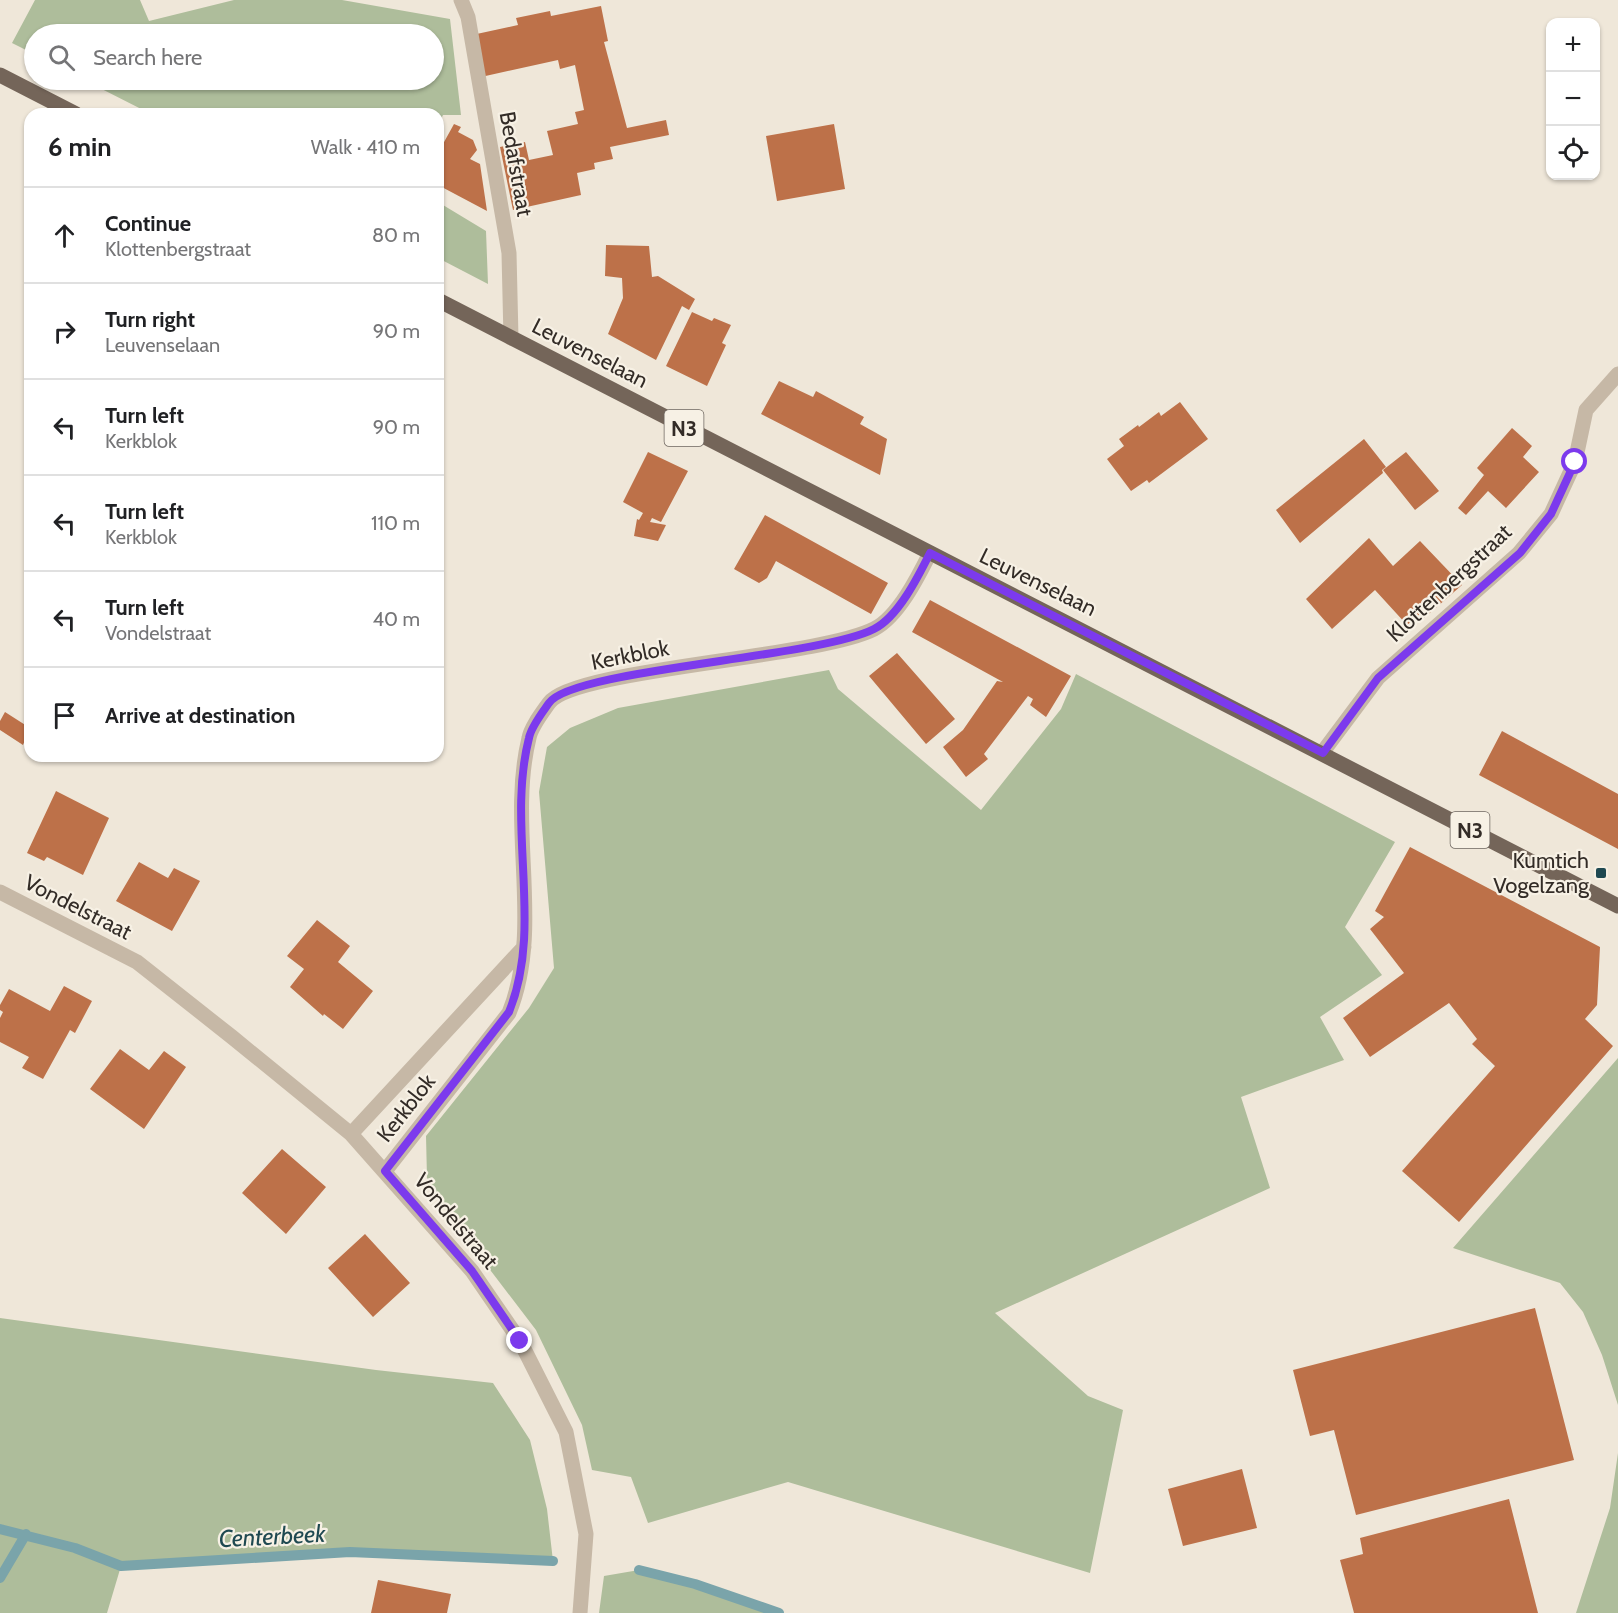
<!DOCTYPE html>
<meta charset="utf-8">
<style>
:root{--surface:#fff;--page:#f2f2f2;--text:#202124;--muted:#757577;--line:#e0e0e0}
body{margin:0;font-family:Cabin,sans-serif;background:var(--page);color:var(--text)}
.controls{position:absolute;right:18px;top:18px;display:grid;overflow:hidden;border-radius:12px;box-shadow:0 2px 4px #0004}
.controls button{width:54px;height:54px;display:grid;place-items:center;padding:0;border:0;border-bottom:2px solid var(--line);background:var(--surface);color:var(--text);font:30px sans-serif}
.stop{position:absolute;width:18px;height:18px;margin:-14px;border:4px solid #7c3aed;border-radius:50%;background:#fff}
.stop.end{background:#7c3aed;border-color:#fff;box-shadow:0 2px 6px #0008}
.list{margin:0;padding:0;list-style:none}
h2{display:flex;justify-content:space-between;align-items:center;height:78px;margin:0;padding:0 24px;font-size:26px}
h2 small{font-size:20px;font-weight:400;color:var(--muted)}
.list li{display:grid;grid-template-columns:39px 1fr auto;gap:18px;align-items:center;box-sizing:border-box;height:96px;padding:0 24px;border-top:2px solid var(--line)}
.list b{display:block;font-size:22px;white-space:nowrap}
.list p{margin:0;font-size:20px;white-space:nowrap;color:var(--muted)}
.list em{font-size:20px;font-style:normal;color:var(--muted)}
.icon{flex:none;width:33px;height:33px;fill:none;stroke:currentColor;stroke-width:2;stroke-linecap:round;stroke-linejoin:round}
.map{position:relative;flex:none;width:1618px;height:1613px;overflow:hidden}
.search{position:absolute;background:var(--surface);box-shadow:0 2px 4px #0004;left:24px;top:24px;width:420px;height:66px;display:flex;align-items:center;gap:15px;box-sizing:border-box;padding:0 21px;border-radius:33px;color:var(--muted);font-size:22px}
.panel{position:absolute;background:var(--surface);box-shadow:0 2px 4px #0004;left:24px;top:108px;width:420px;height:654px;border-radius:18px}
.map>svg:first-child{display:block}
.green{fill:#aebd9b}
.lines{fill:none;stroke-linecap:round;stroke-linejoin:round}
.stream{stroke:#7aa4aa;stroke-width:10}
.building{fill:#bd7149}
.minor{stroke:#c6b8a6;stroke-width:15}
.major{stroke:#746559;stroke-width:15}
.route{stroke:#7c3aed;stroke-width:8}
.poi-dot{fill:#1f4951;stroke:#f7f1e5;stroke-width:2}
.labels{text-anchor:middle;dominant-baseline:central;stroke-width:4.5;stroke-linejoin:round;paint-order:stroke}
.shield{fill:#f7f1e5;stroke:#6e6760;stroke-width:1.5}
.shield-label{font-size:21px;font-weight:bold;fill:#332c27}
.street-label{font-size:22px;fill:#332c27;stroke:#f7f1e5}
.poi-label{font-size:22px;fill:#332c27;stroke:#f7f1e5;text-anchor:end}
.water-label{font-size:24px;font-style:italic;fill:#1f4951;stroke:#f7f1e5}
</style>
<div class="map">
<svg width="1618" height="1613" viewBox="0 0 1618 1613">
<rect width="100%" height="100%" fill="#efe7d9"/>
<path class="green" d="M 35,0 L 140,0 L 149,21 L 234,0 L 342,0 L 450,19 L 461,115 L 443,115 L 438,125 L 438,114 L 151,114 L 84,80 L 434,80 L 434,34 L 34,34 L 34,54 L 12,43 Z
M 438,202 L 486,231 L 488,284 L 438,258 Z
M 829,670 L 838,689 L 981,810 L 1061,709 L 1076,674 L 1395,842 L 1345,927 L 1382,975 L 1320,1017 L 1344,1060 L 1241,1097 L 1270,1188 L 995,1313 L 1088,1396 L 1123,1410 L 1090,1573 L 788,1482 L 648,1523 L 631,1477 L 592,1470 L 582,1425 L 536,1330 L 465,1237 L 427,1178 L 426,1136 L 529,1008 L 554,968 L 539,792 L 547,747 L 570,728 L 618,708 Z
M 1618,1058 L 1618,1405 L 1602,1355 L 1583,1312 L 1560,1283 L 1453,1248 Z
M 0,1318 L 376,1370 L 493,1383 L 530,1440 L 547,1509 L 553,1561 L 350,1552 L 121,1566 L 107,1613 L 0,1613 Z
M 1618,1453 L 1618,1613 L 1576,1613 L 1610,1508 Z
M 639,1570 L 695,1584 L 779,1613 L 599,1613 L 604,1576 Z"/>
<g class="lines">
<path class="stream" d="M 0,1529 L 75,1548 L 121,1566 L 350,1552 L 553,1561
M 639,1570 L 695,1584 L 779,1613
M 0,1578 L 26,1534"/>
</g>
<path class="building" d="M 601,6 L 608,41 L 604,42 L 627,128 L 666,120 L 669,135 L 610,147 L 613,159 L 594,163 L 595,169 L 577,173 L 581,195 L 513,210 L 500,147 L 525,142 L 529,160 L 553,155 L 547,131 L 578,124 L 575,112 L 584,110 L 575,65 L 560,69 L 558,60 L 481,77 L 472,35 L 518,25 L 516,18 L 550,11 L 551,16 Z
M 454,124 L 461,127 L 458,132 L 473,140 L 477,150 L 470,159 L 480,164 L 487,211 L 438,185 L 438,153 Z
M 834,124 L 845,189 L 777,201 L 766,136 Z
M 606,245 L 649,246 L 652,277 L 658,276 L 695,299 L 689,310 L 682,306 L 656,360 L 608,334 L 623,298 L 622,278 L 605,276 Z
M 692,312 L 712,321 L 714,318 L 731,325 L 722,343 L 726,345 L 707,386 L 666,366 Z
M 779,381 L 813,397 L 816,391 L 864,417 L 860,424 L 887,439 L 880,475 L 761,414 Z
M 1180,402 L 1208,439 L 1149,483 L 1147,480 L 1131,491 L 1107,459 L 1124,446 L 1119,439 L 1138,425 L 1139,427 L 1159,412 L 1161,416 Z
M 1512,428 L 1532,446 L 1523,457 L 1539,472 L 1506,508 L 1488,491 L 1466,515 L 1458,508 L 1484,475 L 1477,468 Z
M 1364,439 L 1386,467 L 1382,470 L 1383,473 L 1300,543 L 1276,510 Z
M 648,452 L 688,471 L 661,522 L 652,518 L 650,522 L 666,525 L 658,541 L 634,536 L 637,519 L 639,520 L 643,513 L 623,502 Z
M 1406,452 L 1439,491 L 1415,510 L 1383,470 Z
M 765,515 L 888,583 L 871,614 L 776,561 L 767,578 L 759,583 L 734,569 Z
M 1369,538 L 1393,566 L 1420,541 L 1462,585 L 1423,619 L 1420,614 L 1407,625 L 1375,590 L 1332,629 L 1306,599 Z
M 930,600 L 1071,676 L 1046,717 L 1030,705 L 1033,699 L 1028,696 L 984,754 L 988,759 L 966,777 L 943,747 L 963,730 L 997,681 L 1003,682 L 912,632 Z
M 897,653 L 955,719 L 926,744 L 869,676 Z
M 5,712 L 30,728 L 23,745 L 0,730 L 0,721 Z
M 1502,731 L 1618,794 L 1618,849 L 1479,775 Z
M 56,791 L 109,818 L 83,875 L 47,857 L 44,861 L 27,853 Z
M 1410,847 L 1600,947 L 1597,1005 L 1585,1019 L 1613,1046 L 1459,1222 L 1402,1171 L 1495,1066 L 1472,1044 L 1477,1039 L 1449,1003 L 1370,1057 L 1343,1018 L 1404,973 L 1370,929 L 1384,917 L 1375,911 Z
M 139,862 L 168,878 L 174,868 L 200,881 L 172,931 L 116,901 Z
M 317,920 L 350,946 L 338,962 L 373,991 L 343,1029 L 324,1014 L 323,1016 L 290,987 L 304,969 L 287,956 Z
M 64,986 L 92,1001 L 75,1033 L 70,1030 L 43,1079 L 22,1068 L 29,1057 L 0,1042 L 0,1018 L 3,1012 L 0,1010 L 0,1005 L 9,989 L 50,1011 Z
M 120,1049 L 149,1070 L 164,1051 L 186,1067 L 144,1129 L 90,1089 Z
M 282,1149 L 326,1187 L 286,1234 L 242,1193 Z
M 365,1234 L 410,1283 L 373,1317 L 328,1268 Z
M 1535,1308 L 1574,1460 L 1356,1515 L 1334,1430 L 1310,1436 L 1293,1370 Z
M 1242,1469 L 1257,1528 L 1183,1546 L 1168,1489 Z
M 1509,1499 L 1538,1613 L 1354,1613 L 1340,1560 L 1363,1554 L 1360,1538 Z
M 378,1580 L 451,1594 L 447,1613 L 371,1613 Z"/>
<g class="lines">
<path class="minor" d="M 461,0 L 468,17 L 509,253 L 511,338
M 1322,753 L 1378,678 L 1519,553 L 1551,514 L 1575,462 L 1586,410 L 1618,374
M 0,892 L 137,962 L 232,1037 L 351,1134 L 472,1271 L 520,1341 L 566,1432 L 586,1534 L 580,1613
M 351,1134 L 524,947
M 385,1171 L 509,1013 C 544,926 507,828 529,738 C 531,727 542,713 549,703 C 572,669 817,658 874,629 C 898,617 918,577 930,553"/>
<path class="major" d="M 0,75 L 76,114
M 438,300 L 1618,906"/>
</g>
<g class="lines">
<path class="route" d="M 520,1341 L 472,1271 L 385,1171 L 509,1012 C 544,926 506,828 529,738 C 531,727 542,713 549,703 C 572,669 817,658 874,629 C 898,617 918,577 930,553 L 1323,753 L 1378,678 L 1520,553 L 1551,514 L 1575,462"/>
</g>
<rect class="poi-dot" x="1595" y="867" width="12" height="12" rx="3"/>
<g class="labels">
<g class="shield">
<rect x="664.5" y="410" width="39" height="36" rx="4.5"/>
<rect x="1450.5" y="812" width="39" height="36" rx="4.5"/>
</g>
<g class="shield-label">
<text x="684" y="428">N3</text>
<text x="1470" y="830">N3</text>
</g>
<g class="street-label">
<text transform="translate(516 164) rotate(80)">Bedafstraat</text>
<text transform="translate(590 353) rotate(27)">Leuvenselaan</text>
<text transform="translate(1038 582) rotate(26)">Leuvenselaan</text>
<text transform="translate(1449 583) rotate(-43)">Klottenbergstraat</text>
<text transform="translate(630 655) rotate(-11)">Kerkblok</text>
<text transform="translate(78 907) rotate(27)">Vondelstraat</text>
<text transform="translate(406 1108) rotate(-52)">Kerkblok</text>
<text transform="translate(456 1221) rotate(50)">Vondelstraat</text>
</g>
<g class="poi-label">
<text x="1589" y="860">Kumtich<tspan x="1589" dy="25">Vogelzang</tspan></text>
</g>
<g class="water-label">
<text transform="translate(272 1536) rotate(-3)">Centerbeek</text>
</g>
</g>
</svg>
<div class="controls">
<button>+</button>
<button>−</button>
<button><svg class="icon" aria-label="locate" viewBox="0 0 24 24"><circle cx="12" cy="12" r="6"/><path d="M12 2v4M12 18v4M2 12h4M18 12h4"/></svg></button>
</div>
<div class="stop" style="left:1575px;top:462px"></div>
<div class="stop end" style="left:520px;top:1341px"></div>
<div class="search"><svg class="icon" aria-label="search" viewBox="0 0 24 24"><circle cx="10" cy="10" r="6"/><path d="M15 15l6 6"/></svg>Search here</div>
<section class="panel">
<h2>6 min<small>Walk · 410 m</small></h2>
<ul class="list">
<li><svg class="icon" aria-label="ahead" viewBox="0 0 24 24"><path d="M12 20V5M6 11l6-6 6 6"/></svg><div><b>Continue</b><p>Klottenbergstraat</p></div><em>80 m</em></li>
<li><svg class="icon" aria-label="right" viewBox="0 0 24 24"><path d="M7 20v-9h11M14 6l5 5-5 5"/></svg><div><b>Turn right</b><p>Leuvenselaan</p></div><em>90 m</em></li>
<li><svg class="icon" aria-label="left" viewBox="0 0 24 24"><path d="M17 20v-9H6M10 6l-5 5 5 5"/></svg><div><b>Turn left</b><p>Kerkblok</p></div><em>90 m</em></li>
<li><svg class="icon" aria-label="left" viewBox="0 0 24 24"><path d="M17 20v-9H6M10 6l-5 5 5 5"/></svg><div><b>Turn left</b><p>Kerkblok</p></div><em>110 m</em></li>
<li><svg class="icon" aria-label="left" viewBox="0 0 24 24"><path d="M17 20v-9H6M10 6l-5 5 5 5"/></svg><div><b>Turn left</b><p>Vondelstraat</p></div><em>40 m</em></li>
<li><svg class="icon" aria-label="arrive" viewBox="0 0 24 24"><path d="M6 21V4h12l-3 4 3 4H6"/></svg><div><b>Arrive at destination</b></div></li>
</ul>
</section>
</div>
